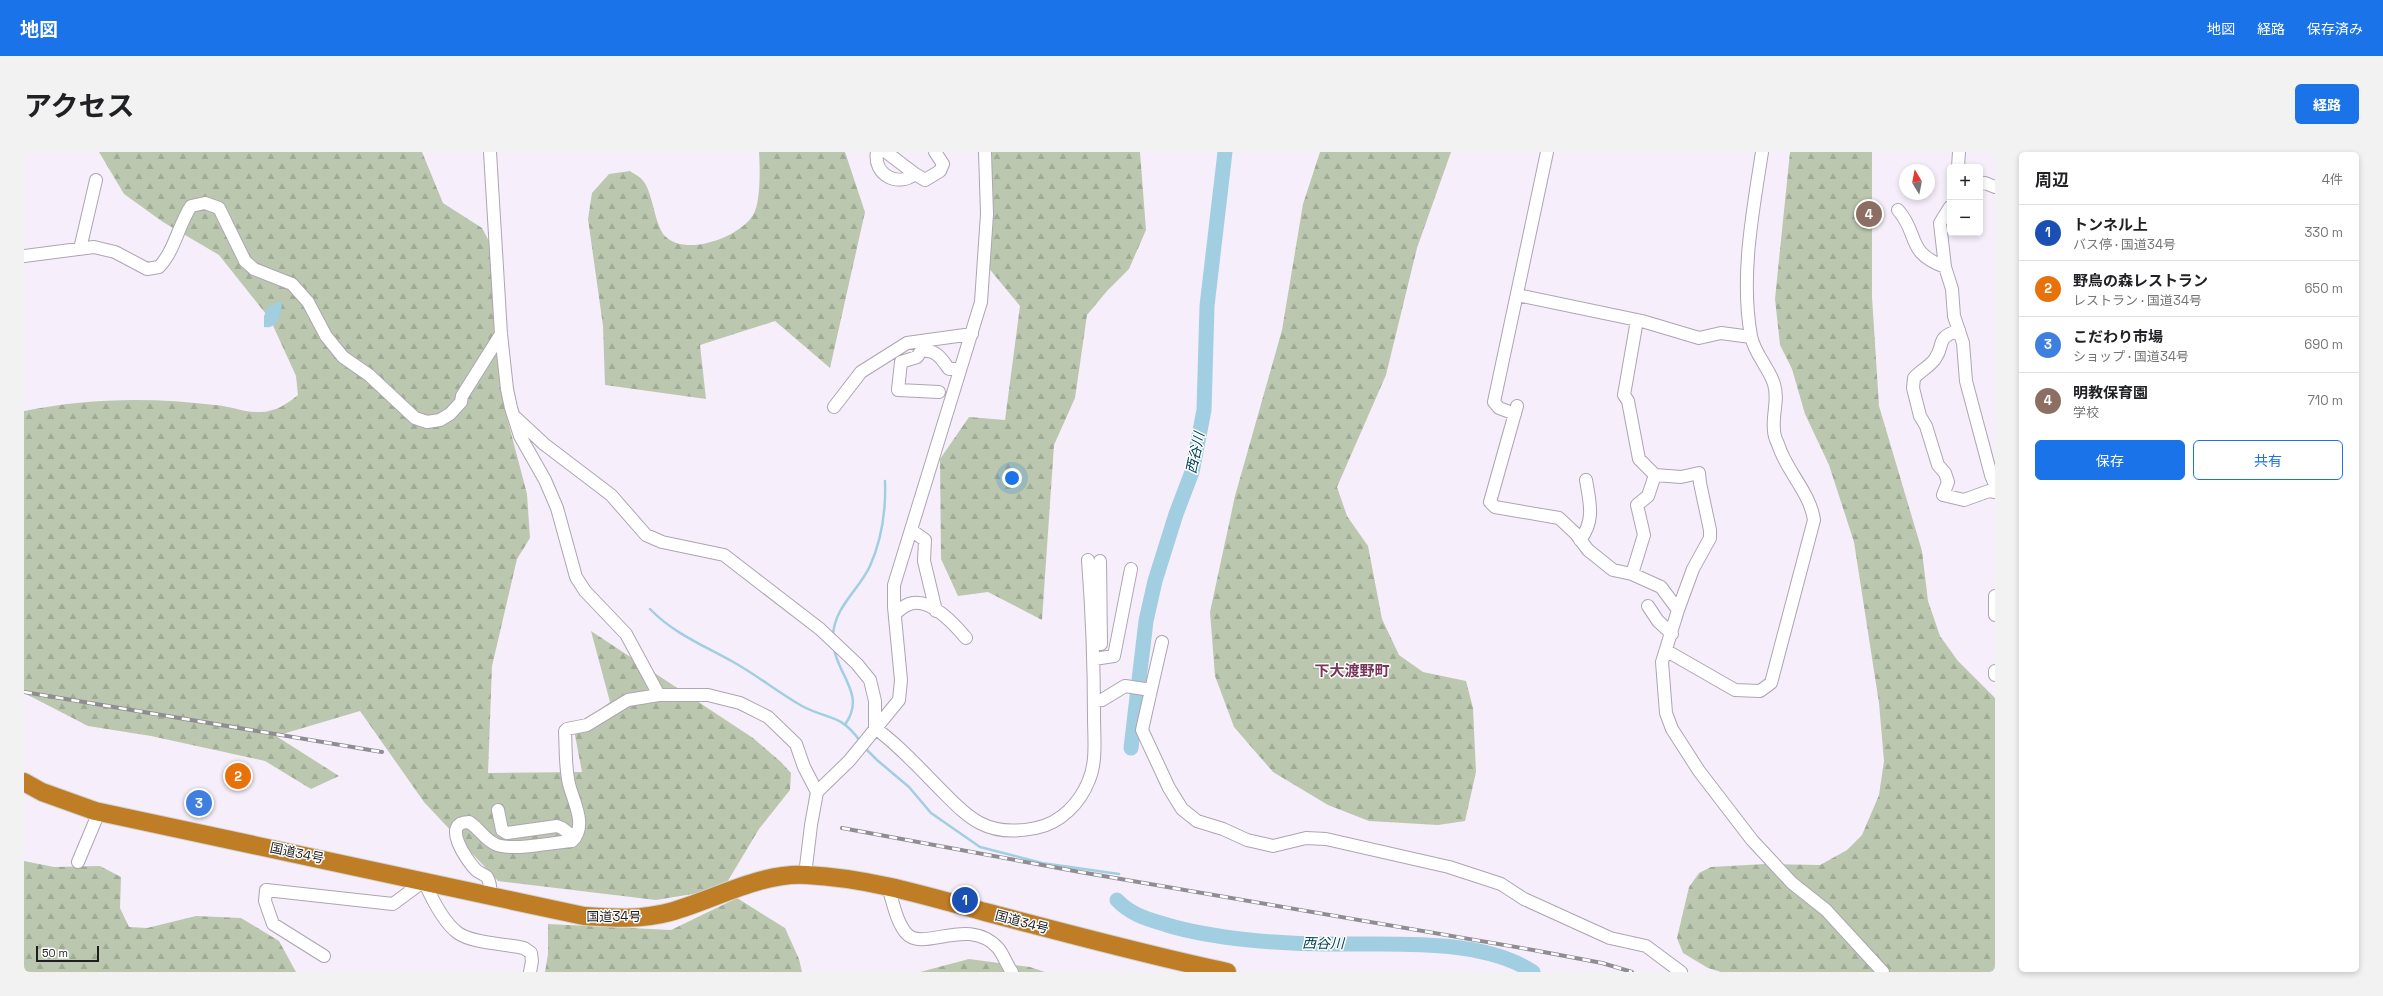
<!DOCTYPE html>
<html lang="ja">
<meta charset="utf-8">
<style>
:root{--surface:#fff;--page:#f2f2f2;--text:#202124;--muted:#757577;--line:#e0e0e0;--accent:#1a73e8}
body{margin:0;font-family:"Space Grotesk","Noto Sans JP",sans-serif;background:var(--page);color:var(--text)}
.controls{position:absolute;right:12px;top:12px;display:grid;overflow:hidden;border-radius:6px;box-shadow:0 2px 6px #0003}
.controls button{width:36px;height:36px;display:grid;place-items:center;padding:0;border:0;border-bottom:1px solid var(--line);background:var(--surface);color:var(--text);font:20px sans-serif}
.compass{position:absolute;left:1875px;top:12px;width:36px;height:36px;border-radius:50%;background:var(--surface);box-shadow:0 2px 6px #0003;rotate:350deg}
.scale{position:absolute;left:12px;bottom:10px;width:63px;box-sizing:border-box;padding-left:4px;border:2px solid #1f1d21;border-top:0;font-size:11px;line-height:14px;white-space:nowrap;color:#1f1d21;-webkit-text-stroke:3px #fff;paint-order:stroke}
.you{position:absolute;left:988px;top:326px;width:14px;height:14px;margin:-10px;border:3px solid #fff;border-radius:50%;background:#1a73e8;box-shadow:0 0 0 6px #1a73e833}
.badge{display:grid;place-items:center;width:26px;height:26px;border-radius:50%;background:var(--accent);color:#fff;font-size:13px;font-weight:700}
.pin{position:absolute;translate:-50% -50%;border:2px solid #fff;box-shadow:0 1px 4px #0006}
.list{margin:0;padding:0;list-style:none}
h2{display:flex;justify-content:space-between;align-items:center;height:52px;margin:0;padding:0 16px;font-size:17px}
h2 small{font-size:13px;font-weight:400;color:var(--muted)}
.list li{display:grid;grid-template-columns:26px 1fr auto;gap:12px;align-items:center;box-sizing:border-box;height:56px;padding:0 16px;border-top:1px solid var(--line)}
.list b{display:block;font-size:15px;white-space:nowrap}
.list p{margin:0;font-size:13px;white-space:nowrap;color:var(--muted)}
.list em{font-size:13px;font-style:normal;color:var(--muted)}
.actions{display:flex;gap:8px;padding:12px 16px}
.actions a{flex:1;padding:9px 0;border:1px solid var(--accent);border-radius:6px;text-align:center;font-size:14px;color:var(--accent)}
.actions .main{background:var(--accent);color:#fff}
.map{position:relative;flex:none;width:1971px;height:820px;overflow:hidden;border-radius:6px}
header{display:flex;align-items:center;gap:24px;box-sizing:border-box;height:56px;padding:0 20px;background:var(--accent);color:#fff}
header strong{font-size:19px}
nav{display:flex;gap:22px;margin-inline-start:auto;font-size:14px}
.intro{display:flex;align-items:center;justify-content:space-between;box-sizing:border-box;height:96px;padding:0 24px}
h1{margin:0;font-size:28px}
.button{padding:10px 18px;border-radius:6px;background:var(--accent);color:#fff;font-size:14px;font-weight:700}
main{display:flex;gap:24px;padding:0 24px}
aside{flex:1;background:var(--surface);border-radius:6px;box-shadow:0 2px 6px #0003}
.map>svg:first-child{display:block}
.forest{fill:url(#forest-firs)}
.water{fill:#a2cee2}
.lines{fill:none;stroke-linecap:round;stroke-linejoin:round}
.stream{stroke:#a2cee2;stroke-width:2.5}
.river{stroke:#a2cee2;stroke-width:15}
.minor-casing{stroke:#ada5b1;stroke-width:14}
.highway-casing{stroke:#d2d2d3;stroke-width:20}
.minor{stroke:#fff;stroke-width:12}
.highway{stroke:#bf7d25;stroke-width:18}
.rail-casing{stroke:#908c94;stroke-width:4}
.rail{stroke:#fff;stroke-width:2.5;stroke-dasharray:8;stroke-linecap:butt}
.labels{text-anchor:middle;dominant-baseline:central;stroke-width:3;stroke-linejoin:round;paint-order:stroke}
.street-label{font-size:13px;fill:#1f1d21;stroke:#fff}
.water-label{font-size:14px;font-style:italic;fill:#014256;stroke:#fff}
.quarter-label{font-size:15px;font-weight:bold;fill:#783759;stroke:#fff}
</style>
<header>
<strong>地図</strong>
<nav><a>地図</a><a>経路</a><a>保存済み</a></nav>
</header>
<div class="intro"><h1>アクセス</h1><a class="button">経路</a></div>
<main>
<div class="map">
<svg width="1971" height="820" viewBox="0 0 1971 820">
<defs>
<pattern id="forest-firs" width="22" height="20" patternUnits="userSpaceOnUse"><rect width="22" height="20" fill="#bbc8af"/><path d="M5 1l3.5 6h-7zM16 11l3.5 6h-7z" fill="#a0ab96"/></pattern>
</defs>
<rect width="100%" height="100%" fill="#f6effb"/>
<path class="forest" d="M 75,0 L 398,0 L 419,51 L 458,76 L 478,114 L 477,174 L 481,258 L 503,342 L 506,386 L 493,407 L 468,514 L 464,621 L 558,620 L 550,578 L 586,550 L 567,479 L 729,586 L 757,610 L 767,621 L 766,638 L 735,677 L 699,737 L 632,748 L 474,729 L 400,650 L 336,559 L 252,584 L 315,624 L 287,637 L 241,609 L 127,584 L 64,574 L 0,541 L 0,259 C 62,246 128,245 191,253 C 206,254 222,261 236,260 C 251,260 263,252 274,243 L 272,224 L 246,167 L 195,103 L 139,70 L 100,42 Z
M 735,0 L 821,0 L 841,60 L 806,216 L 751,169 L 676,193 L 682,247 L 581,233 L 579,174 L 564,67 L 568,41 L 585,22 L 606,19 C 610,22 617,25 620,30 C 629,42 631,74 641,84 C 661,105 715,86 729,63 C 737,51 736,14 735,0 Z
M 954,0 L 1116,0 L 1122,78 L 1105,117 L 1083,139 L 1063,163 L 1051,246 L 1030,293 L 1018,468 L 964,440 L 934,444 L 917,407 L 916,307 L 945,265 L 981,268 L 996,154 L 958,108 L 959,48 Z
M 1296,0 L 1427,0 L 1393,96 L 1362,223 L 1313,335 L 1323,364 L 1344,394 L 1358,467 L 1375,503 L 1399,520 L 1442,529 L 1449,556 L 1452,620 L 1441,669 L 1414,673 L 1345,669 L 1304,653 L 1249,620 L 1210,575 L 1191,524 L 1186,460 L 1211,344 L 1258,178 L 1279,52 Z
M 1766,0 L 1848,0 L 1848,145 L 1855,254 L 1898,399 L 1904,449 L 1916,484 L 1934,509 L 1971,546 L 1971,820 L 1697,820 L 1684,816 L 1659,801 L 1653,786 L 1665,735 L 1675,721 L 1687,715 L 1741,712 L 1796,713 L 1823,698 L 1838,683 L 1855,643 L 1860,609 L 1855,551 L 1830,390 L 1805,313 L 1781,262 L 1768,217 L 1756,193 L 1751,147 Z
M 0,709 L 30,715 L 76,714 L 97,725 L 96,756 L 105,775 L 123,776 L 172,764 L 217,766 L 255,789 L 272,820 L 0,820 Z
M 713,746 L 761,776 L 775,807 L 778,820 L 521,820 L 524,802 L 524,772 L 647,778 Z
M 945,807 L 1006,815 L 1021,820 L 896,820 Z"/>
<path class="water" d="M 255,149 L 258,151 C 257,161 253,178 240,175 L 240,164 L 245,153 L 250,153 Z"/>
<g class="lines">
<path class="stream" d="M 626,457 C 650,482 681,494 711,511 C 734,524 755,541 778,554 C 804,568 816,561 836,589
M 809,484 C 810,455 835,438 846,414 C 858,387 862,357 861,329
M 810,497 C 815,524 841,543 822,571
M 840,595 L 853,608 L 885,635 L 907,661 L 956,695 L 1018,711 L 1095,722"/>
<path class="river" d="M 1107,596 L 1122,469 L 1131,429 L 1152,362 L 1168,320 L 1180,258 L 1183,154 L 1201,0
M 1093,748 C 1107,763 1124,767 1143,773 C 1190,787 1256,792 1305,792 C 1366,793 1457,785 1509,820"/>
<g class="minor-casing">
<path id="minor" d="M 466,0 L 477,182 L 483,237 L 487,256 L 496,284 L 521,328 L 533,356 L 552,425 L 561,439 L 602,482 L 635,543 L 684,543 L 716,551 L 744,565 L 772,592 L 780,615 L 793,640
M 853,0 C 849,22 873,36 891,22 L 862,0
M 1934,15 L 1935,0
M 891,22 L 901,28 L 916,19 L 919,12 L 911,0
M 1956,32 L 1961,31 L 1971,35
M 1926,55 L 1916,71 L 1921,115 L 1928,137 L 1930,164 L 1939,191 L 1942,229 L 1967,323 L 1971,333
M 1874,58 C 1896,83 1881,100 1921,115
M 56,97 L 72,28
M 0,104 L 70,95 L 91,100 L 123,117 L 135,115 C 151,98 154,74 167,54 L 181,51 L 195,56 L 221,109 L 230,117 L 268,132 L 284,150 L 302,184 L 319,205 L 345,223 L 391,266 L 403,270 L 416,268 L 426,262 L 437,250 L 438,244 L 477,182
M 1493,143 L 1618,169 L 1675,186 L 1697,181 L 1727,185
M 1935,178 C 1910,187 1922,191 1911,207 C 1905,215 1896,219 1890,226 L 1889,236 L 1896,264 L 1902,274 L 1914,313 L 1921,321 L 1924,330 L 1919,343 L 1940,348 L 1965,339 L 1971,340
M 915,240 L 874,238 L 877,210 L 893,205 L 897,199 C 912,197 917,206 925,217 L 936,217
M 1493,254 L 1466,350 L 1471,355 L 1535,366 L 1552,382 L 1564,398 L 1589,418 L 1608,422 L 1637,435 L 1654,458 L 1638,510 L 1642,561 L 1648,577 L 1675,619 L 1728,688 L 1768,731 L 1802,758 L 1859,820
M 810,255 L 837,220 L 883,191 L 948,182
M 1491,262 L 1475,256 L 1470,250 L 1523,0
M 492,266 L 520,292 L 587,343 L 622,383 L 638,390 L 700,403 L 796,477 L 833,512 L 846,528 L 851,549 L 851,576
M 1631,323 L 1657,325 L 1675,321 L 1676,331 L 1686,378 L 1686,386 L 1669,417 L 1654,458
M 887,378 L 901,388 L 900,409 L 912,459
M 1556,388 C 1571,369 1566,351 1562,328
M 1076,409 L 1077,492
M 1608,422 L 1620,383 L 1613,353 L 1624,344 L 1631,323 L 1615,307 L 1604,249 L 1600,243 L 1613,168
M 1971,444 L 1971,463
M 1624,454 L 1634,469 L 1648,482
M 871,462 C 876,457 882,452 889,451 C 909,448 931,473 942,486
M 1643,499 L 1711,538 L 1736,539 L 1747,531 L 1790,368 C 1786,340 1762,319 1754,292 C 1752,288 1750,282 1750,278 C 1748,262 1755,248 1750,232 C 1745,216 1730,201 1727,184 C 1716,124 1729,59 1738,0
M 1070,507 L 1090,504 L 1107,417
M 1971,523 L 1971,519
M 1127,538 L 1118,578 L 1145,636 L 1158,657 L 1173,669 L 1199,677 L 1223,688 L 1249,694 L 1282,686 L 1302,687 L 1425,715 L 1477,732 L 1500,747 L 1586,786 L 1622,794 L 1657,820
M 1070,549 L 1078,548 L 1101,534 L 1127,538 L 1138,490
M 851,576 C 876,594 897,618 919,640 C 930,651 942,664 956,671 C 973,680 993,680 1012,676 C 1037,671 1056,651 1065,628 C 1073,609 1070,585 1070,565 C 1070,512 1068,460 1064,408
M 474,658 L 478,678 L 483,681 L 533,674 L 538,676 L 551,686
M 54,710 L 75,660
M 781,723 L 787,673 L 793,640 L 825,609 L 875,548 L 877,528 L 870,455 L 870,433 L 957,150 L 963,62 L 961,0
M 864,735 C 869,750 872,769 882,781 C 899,801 944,763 974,796 C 979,802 983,813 988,820
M 466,744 C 466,737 467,731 463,725 C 460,722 455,721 452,718 C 443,709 416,670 445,670 C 455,676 460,687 471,692 C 487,700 530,690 548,689 C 564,674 549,649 545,632 C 541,615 542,597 541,579 L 543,577 L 563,573 L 604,548 L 635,543
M 300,804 L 249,772 L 241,749 L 242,738 L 369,752 L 400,729 C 407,745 419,770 434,781 C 448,791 482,792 500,796 L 507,801 L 508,809 L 506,820"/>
</g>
<g class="highway-casing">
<path id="highway" d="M 0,630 L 18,640 L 71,659 L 560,764 C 589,766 617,768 646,760 C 690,748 736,720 783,723 C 844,726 903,744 961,760 C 1042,781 1122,803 1203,820"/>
</g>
<use href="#minor" class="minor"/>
<use href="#highway" class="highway"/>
<g class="rail-casing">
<path id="rail" d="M 0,540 L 358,600
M 818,676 L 1056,720 L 1509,798 L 1578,811 L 1608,820"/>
</g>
<use href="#rail" class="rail"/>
</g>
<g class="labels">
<g class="street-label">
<text transform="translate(273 701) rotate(12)">国道34号</text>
<text x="590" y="764">国道34号</text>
<text transform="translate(998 770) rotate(15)">国道34号</text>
</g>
<g class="water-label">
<text transform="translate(1171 301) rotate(-78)">西谷川</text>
<text transform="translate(1299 791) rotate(1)">西谷川</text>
</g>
<g class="quarter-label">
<text x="1328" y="518">下大渡野町</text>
</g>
</g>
</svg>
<div class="controls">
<button>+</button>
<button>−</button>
</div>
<svg class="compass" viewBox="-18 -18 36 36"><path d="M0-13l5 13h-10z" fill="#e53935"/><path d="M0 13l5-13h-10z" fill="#757577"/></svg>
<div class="scale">50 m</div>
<div class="you"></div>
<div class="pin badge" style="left:941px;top:748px;background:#1a4fb4">1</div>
<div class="pin badge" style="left:214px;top:624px;background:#e8710a">2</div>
<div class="pin badge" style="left:175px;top:651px;background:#3f7fe0">3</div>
<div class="pin badge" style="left:1845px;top:62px;background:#8d6e63">4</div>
</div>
<aside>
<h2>周辺<small>4件</small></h2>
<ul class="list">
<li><span class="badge" style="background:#1a4fb4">1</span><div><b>トンネル上</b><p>バス停 · 国道34号</p></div><em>330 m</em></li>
<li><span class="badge" style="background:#e8710a">2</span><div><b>野鳥の森レストラン</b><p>レストラン · 国道34号</p></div><em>650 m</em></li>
<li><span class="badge" style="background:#3f7fe0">3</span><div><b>こだわり市場</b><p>ショップ · 国道34号</p></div><em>690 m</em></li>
<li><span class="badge" style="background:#8d6e63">4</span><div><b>明教保育園</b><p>学校</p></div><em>710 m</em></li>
</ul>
<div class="actions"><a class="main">保存</a><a>共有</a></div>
</aside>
</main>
